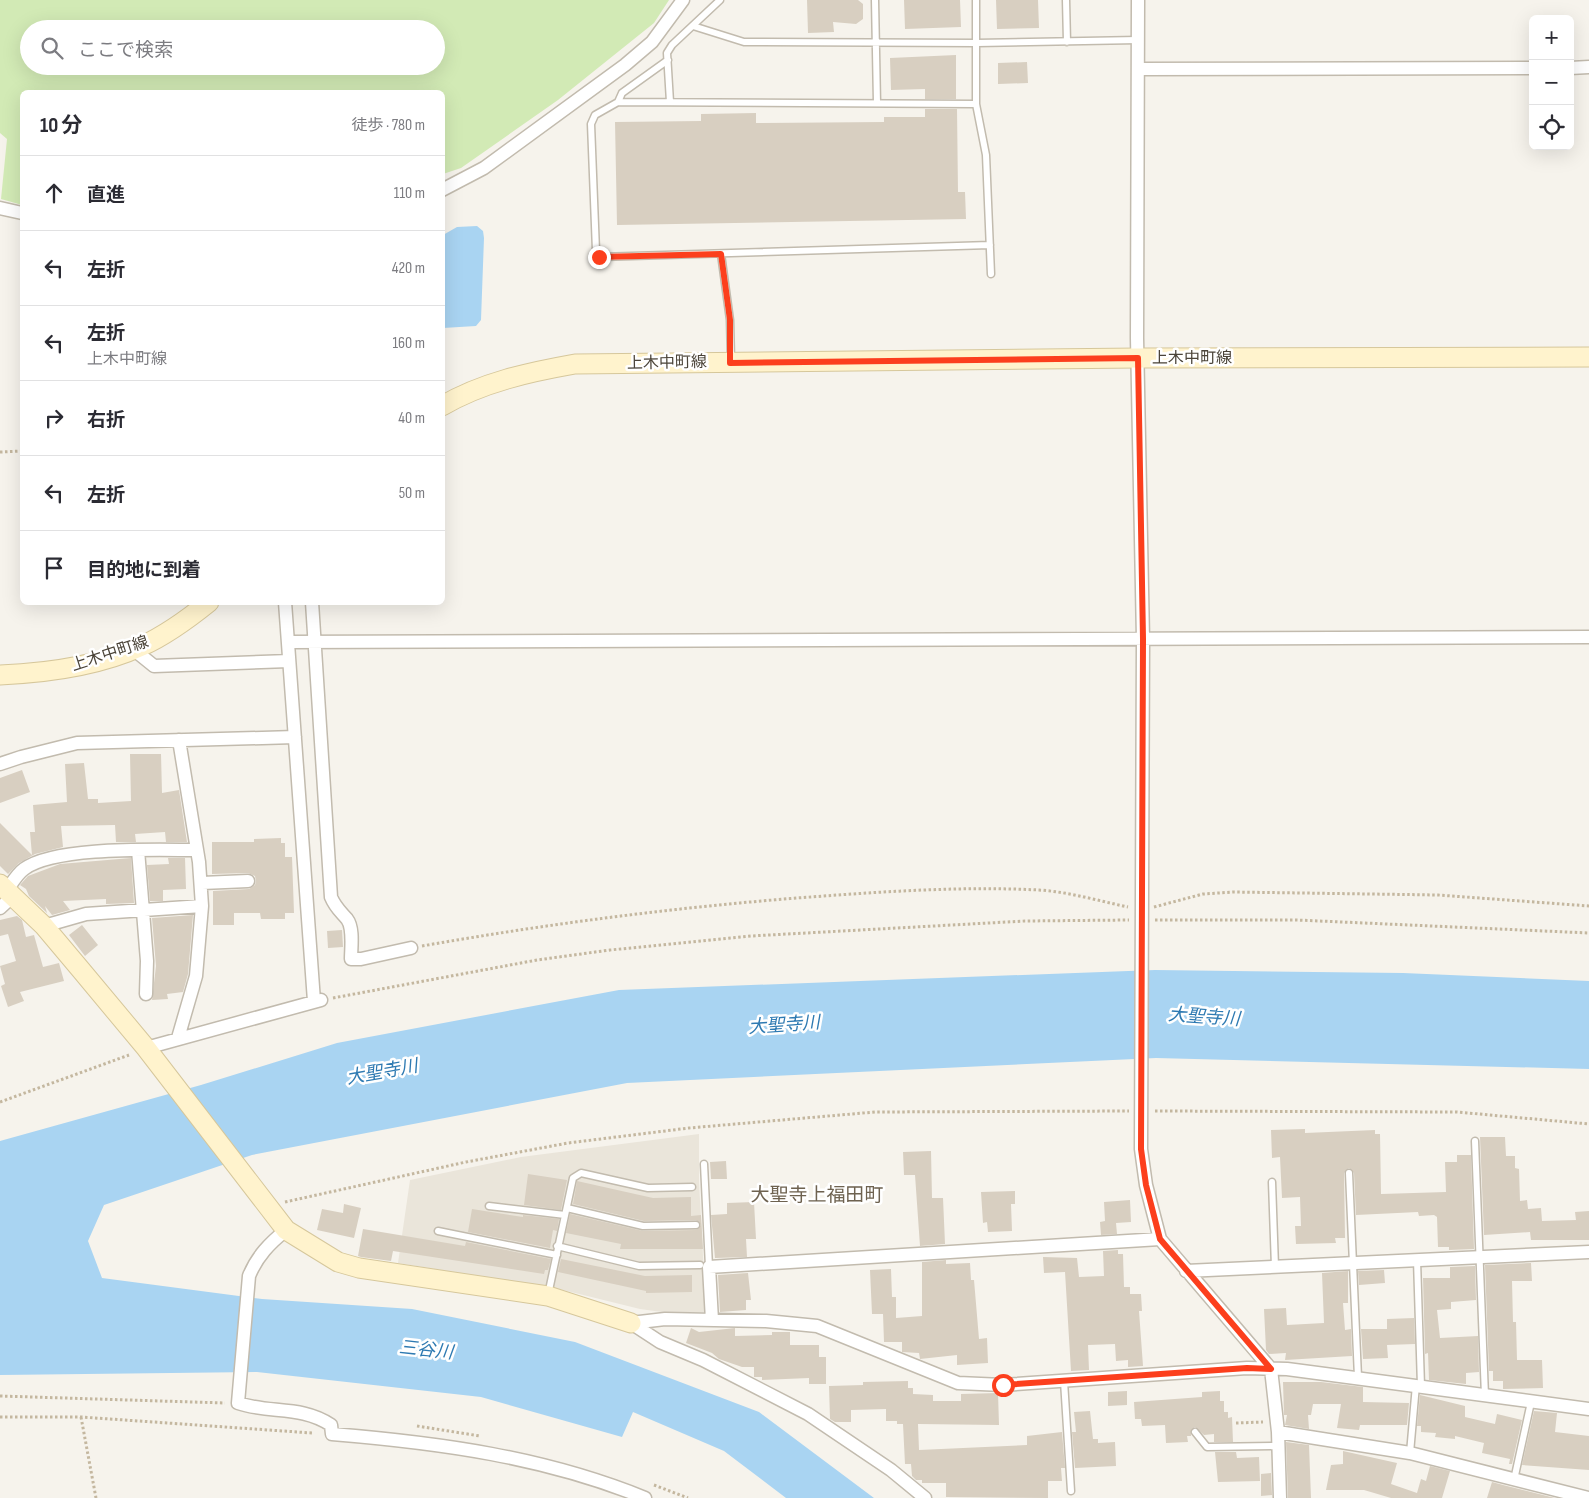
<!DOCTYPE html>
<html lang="ja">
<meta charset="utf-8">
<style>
:root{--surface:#fff;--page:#f2f2f3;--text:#2b2b33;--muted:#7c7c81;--line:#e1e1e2}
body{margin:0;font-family:"Sofia Sans Condensed","Noto Sans JP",sans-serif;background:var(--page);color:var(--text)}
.controls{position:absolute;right:15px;top:15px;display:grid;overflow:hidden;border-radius:8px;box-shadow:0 5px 20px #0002}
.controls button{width:45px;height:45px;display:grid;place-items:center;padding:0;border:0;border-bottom:1px solid var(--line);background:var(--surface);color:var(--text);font:25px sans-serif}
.stop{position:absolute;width:15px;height:15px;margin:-11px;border:4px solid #fc3f1d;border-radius:50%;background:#fff}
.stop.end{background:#fc3f1d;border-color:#fff;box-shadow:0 1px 5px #0008}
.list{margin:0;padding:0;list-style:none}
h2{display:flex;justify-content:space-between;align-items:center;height:65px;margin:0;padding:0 20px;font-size:21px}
h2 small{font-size:16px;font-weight:400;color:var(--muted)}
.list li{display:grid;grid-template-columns:32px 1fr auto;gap:15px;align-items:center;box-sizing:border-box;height:75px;padding:0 20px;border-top:1px solid var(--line)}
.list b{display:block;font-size:19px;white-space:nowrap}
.list p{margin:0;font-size:16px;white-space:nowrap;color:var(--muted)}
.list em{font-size:16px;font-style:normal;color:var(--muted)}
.icon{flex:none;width:28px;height:28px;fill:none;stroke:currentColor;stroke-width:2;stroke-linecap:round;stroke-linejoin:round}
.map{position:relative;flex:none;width:1589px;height:1498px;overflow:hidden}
.search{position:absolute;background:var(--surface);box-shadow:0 5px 20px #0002;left:20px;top:20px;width:425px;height:55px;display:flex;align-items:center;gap:12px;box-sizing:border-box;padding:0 18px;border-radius:28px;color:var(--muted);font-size:19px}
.panel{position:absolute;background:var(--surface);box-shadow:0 5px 20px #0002;left:20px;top:90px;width:425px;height:515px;border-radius:8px}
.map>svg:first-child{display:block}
.residential{fill:#eae5da}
.green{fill:#d2eab5;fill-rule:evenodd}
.water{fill:#a9d4f2}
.building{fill:#d8cfc1}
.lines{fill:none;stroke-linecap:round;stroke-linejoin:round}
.lane-casing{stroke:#c2bbae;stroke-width:9}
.street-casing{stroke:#c2bbae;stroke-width:15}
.secondary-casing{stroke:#d6c79b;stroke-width:21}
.path{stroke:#c4b79f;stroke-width:3;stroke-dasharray:2.5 2.5;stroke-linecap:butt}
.lane{stroke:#fff;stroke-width:6}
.street{stroke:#fff;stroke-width:12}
.secondary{stroke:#fff3cd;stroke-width:19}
.route{stroke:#fc3f1d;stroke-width:6}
.labels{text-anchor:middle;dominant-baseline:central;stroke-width:5;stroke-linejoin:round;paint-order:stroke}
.street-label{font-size:16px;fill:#4b4439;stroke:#fff}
.water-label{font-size:18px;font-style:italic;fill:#2e7ab2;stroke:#fff}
.quarter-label{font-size:19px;fill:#6e6250;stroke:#fff}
</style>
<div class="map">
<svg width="1589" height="1498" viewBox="0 0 1589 1498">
<rect width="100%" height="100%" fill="#f6f3ec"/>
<path class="residential" d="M 699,1134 L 699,1182 L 706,1312 L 669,1313 L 640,1309 L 559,1289 L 398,1263 L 410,1180 L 521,1157 Z"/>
<path class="green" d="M 0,0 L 669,0 L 654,23 L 558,100 L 461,168 L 443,174 L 442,92 L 22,92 L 22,205 L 1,199 L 7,139 L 0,133 ZM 29,29 L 436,29 L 436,66 L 29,66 Z"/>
<path class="water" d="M 477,226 L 483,231 L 484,238 L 481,320 L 476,326 L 443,328 L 443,235 L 457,227 Z
M 1155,970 L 1403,973 L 1589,981 L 1589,1069 L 1156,1058 L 627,1083 L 252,1155 L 104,1205 L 88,1241 L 102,1278 L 262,1299 L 412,1309 L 575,1342 L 759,1412 L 874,1498 L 786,1498 L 724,1451 L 633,1412 L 622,1437 L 481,1397 L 257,1372 L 0,1375 L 0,1141 L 201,1085 L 337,1043 L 619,990 Z"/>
<path class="building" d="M 807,0 L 858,0 L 863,4 L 863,19 L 856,24 L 833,22 L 834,32 L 808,33 Z
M 904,0 L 960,0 L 961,27 L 905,29 Z
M 996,0 L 1038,0 L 1039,28 L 997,29 Z
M 956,55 L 956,99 L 925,99 L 925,89 L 891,90 L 890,58 Z
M 1027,62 L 1028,83 L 998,84 L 998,63 Z
M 925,109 L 957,109 L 958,192 L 965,192 L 966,219 L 617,225 L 615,122 L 701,121 L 701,114 L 756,113 L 756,123 L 884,122 L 884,117 L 925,117 Z
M 130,754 L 161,754 L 162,793 L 179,790 L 187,842 L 166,842 L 165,832 L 135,834 L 136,842 L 116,842 L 115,825 L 61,826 L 63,847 L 35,854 L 19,863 L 8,874 L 0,866 L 0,823 L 32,855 L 30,832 L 35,832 L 33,805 L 67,802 L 65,764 L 84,763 L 88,799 L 98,799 L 98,803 L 131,801 Z
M 22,770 L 30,792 L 0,803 L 0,778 Z
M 281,838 L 281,843 L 285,843 L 285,857 L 292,857 L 294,913 L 285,913 L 285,919 L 261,919 L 260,913 L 234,913 L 234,925 L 213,925 L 213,891 L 249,889 L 255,885 L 256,881 L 255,876 L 248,873 L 212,874 L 212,842 L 254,842 L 254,839 Z
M 131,858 L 134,903 L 106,904 L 106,899 L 63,901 L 70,910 L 52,915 L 45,906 L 47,913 L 29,896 L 26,889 L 20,885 L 28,876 L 60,864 Z
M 168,858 L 185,858 L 186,889 L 163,890 L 163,901 L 150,901 L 147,865 L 169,864 Z
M 193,915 L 188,974 L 183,992 L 167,994 L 168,999 L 152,1000 L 156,966 L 152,918 Z
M 17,916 L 22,920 L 26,937 L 34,935 L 43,967 L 59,963 L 64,981 L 20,992 L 24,1001 L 8,1007 L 1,986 L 5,984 L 0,966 L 16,961 L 8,934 L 0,936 L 0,920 Z
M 82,925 L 98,945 L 85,956 L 69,935 Z
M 342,930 L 343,947 L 328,948 L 327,931 Z
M 1305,1129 L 1305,1133 L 1375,1130 L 1375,1134 L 1380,1134 L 1381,1194 L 1446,1192 L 1445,1162 L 1457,1162 L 1457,1155 L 1471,1155 L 1474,1249 L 1449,1250 L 1449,1247 L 1438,1247 L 1437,1217 L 1434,1215 L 1419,1216 L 1418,1212 L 1356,1215 L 1354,1173 L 1349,1168 L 1344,1173 L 1345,1238 L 1335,1238 L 1336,1243 L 1296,1244 L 1295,1226 L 1301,1226 L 1300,1197 L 1282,1198 L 1280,1157 L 1272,1158 L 1271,1130 Z
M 1480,1137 L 1505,1137 L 1506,1156 L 1515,1156 L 1515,1168 L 1519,1169 L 1520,1201 L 1527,1200 L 1528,1209 L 1541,1208 L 1542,1221 L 1576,1220 L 1575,1212 L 1589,1211 L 1589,1240 L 1531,1240 L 1530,1232 L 1484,1235 Z
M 931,1151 L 932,1198 L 943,1198 L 945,1244 L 920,1246 L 915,1175 L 904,1175 L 903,1152 Z
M 726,1161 L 727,1179 L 711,1179 L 710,1162 Z
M 528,1174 L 567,1180 L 561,1210 L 524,1205 Z
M 577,1181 L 653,1198 L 691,1197 L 691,1216 L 701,1215 L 703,1249 L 620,1249 L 621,1244 L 566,1233 L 570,1214 L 643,1231 L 696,1230 L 701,1225 L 696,1220 L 644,1221 L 573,1204 Z
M 1015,1191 L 1015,1204 L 1011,1204 L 1012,1231 L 988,1232 L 987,1222 L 983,1223 L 981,1192 Z
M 1130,1200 L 1131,1222 L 1116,1223 L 1117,1234 L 1101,1235 L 1100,1222 L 1105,1221 L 1104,1202 Z
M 754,1202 L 756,1239 L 746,1239 L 747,1257 L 715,1258 L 711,1215 L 727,1214 L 727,1203 Z
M 344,1204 L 361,1208 L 354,1238 L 317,1230 L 322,1209 L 343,1213 Z
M 472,1209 L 523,1217 L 523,1215 L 559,1219 L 557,1231 L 553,1230 L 550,1248 L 468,1232 Z
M 363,1229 L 465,1246 L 466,1242 L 551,1259 L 548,1270 L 545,1270 L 544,1274 L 393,1251 L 391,1261 L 361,1257 L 358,1256 Z
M 1118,1250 L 1118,1254 L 1123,1254 L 1124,1287 L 1130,1287 L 1130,1294 L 1141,1294 L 1142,1311 L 1139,1311 L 1143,1366 L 1128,1367 L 1128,1360 L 1116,1361 L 1115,1344 L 1088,1345 L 1089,1370 L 1071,1371 L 1065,1272 L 1044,1273 L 1043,1257 L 1077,1258 L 1079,1277 L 1104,1276 L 1103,1251 Z
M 561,1259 L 645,1276 L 692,1275 L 692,1292 L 646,1293 L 646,1291 L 558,1272 Z
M 946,1260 L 946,1264 L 970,1263 L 971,1280 L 974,1280 L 979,1339 L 987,1338 L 988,1363 L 957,1365 L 957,1355 L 920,1359 L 919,1353 L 902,1352 L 902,1342 L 884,1342 L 883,1314 L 872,1314 L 870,1270 L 891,1269 L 892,1297 L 896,1297 L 896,1318 L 922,1316 L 922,1262 Z
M 1531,1263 L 1532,1281 L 1512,1281 L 1513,1322 L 1516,1322 L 1517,1360 L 1542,1360 L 1543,1388 L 1503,1389 L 1503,1381 L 1493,1381 L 1493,1371 L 1489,1371 L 1485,1265 Z
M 1475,1266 L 1476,1300 L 1451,1302 L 1451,1309 L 1437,1310 L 1440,1338 L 1478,1336 L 1479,1372 L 1466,1373 L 1466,1384 L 1429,1380 L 1428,1353 L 1425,1354 L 1423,1278 L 1450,1278 L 1450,1267 Z
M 1384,1270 L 1385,1283 L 1359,1285 L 1358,1271 Z
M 1348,1271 L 1348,1303 L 1343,1303 L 1345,1330 L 1351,1329 L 1352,1356 L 1285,1360 L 1286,1353 L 1269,1354 L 1266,1350 L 1264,1309 L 1286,1308 L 1287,1325 L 1324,1323 L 1322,1273 Z
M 748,1273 L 751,1300 L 746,1300 L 746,1310 L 720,1312 L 718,1275 Z
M 1414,1318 L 1415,1344 L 1387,1345 L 1388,1358 L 1363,1359 L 1361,1329 L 1387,1329 L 1387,1319 Z
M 691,1328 L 699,1332 L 735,1328 L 735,1336 L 772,1335 L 772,1332 L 790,1332 L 790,1345 L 819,1345 L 819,1357 L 826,1357 L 826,1384 L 809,1384 L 809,1378 L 762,1380 L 762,1377 L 754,1377 L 754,1367 L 742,1367 L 719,1359 L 712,1353 L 686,1343 Z
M 908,1381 L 908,1388 L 913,1388 L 913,1394 L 933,1395 L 933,1401 L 961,1401 L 961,1394 L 998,1393 L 999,1425 L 918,1424 L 919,1450 L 1027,1445 L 1027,1436 L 1062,1432 L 1065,1468 L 1061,1468 L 1062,1481 L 1048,1481 L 1048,1498 L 946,1497 L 946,1483 L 922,1483 L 922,1480 L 916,1480 L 912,1476 L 911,1464 L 905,1464 L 903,1424 L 897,1424 L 897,1421 L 886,1421 L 886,1409 L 851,1410 L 851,1422 L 835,1422 L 830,1419 L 829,1386 L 863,1385 L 863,1382 Z
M 1283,1382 L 1321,1382 L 1363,1387 L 1363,1402 L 1409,1403 L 1407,1425 L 1360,1425 L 1359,1430 L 1337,1428 L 1341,1404 L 1313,1404 L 1311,1415 L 1308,1415 L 1309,1429 L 1285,1425 L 1287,1415 L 1284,1415 Z
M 1127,1391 L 1127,1405 L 1108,1406 L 1108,1392 Z
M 1220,1391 L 1220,1401 L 1224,1401 L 1224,1412 L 1228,1412 L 1228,1418 L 1232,1417 L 1233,1442 L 1214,1442 L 1214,1434 L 1204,1435 L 1195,1427 L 1191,1430 L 1191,1436 L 1187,1436 L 1188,1442 L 1166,1443 L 1165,1425 L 1142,1426 L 1141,1419 L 1135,1419 L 1134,1402 L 1202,1397 L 1202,1392 Z
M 1420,1395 L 1465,1406 L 1465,1417 L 1495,1424 L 1497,1414 L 1522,1420 L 1512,1464 L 1509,1464 L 1510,1459 L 1482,1453 L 1484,1443 L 1455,1436 L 1455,1439 L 1435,1437 L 1436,1433 L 1421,1432 L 1421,1426 L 1417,1426 Z
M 1090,1411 L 1093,1439 L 1098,1439 L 1098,1443 L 1115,1442 L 1116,1466 L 1075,1468 L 1072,1432 L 1076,1432 L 1074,1412 Z
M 1534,1411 L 1557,1413 L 1555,1432 L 1589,1436 L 1589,1470 L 1522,1465 Z
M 1286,1442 L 1309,1445 L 1311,1498 L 1288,1498 Z
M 1343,1451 L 1397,1463 L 1391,1484 L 1417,1493 L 1421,1479 L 1426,1481 L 1430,1466 L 1450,1471 L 1442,1498 L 1391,1498 L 1364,1490 L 1326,1490 L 1331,1465 L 1343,1464 Z
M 1215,1452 L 1236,1452 L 1237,1458 L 1259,1457 L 1260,1481 L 1218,1482 Z
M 1271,1473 L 1272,1495 L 1261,1496 L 1261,1474 Z
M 1492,1482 L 1503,1485 L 1555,1498 L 1487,1498 Z"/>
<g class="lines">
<g class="lane-casing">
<path id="lane" d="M 875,0 L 877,103
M 976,0 L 976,104 L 986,155 L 991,274
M 1066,0 L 1067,42
M 693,26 L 744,42 L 977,43 L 1138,40
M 618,102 L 622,93 L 668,60
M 670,102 L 667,53 L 672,45 L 720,0
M 976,104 L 618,102 L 595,115 L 591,124 L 596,251 L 599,257 L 990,245
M 721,254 L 730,320 L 731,360
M 1475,1141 L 1485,1396
M 704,1164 L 709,1267
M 1349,1173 L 1358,1377
M 1272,1182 L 1275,1267
M 489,1206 L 565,1215
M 567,1208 L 643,1226 L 696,1225
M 438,1231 L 557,1255
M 557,1246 L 639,1266 L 700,1265
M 1417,1260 L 1421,1386
M 548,1295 L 573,1178 L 581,1173 L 648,1188 L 692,1187
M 1064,1381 L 1071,1491
M 1195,1432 L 1207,1447 L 1279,1446
M 1410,1453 L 1416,1385
M 1514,1480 L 1531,1402"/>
</g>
<g class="street-casing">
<path id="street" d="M 1138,0 L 1137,338 L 1143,639 L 1141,1149 L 1146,1185 L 1160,1239 L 1271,1369 L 1278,1432 L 1280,1498
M 1570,68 L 1589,67
M 1139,69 L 1533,68
M 442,190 L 484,168 L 625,65 L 652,42 L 683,0
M 0,208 L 22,213
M 285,602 L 314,1001
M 312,602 L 331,897 C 335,907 340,911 347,919 C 354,928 351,948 351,959 L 361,959 L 411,948
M 288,642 L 1589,637
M 133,649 L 154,666 L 289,661
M 0,764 L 21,757 L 77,743 L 295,737
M 138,850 L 147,961 L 146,994
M 202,883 L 248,881
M 7,890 C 12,883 17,874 24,869 C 55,846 156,850 196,850
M 0,908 L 13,896
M 44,926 L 86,914 L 202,906
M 178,1038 L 196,976 L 202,906 L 199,862 L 179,740
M 146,1048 L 321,1000
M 286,1230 C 270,1243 257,1256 249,1276 L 238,1403 C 270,1414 301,1405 331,1425 L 332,1434 C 441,1443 544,1457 645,1498
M 1186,1271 L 1589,1252
M 712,1320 L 709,1267 L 1160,1239
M 631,1323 L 665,1319 L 766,1321 L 817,1326 L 958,1383 L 1003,1385 L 1247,1368 L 1287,1369 L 1589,1409
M 631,1323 L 660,1342 L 703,1360 L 808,1414 L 891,1470 L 925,1498
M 1278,1432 L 1410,1453 L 1588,1498"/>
</g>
<g class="secondary-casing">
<path id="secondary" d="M 442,406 C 483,382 530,372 575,364 L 1138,358 L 1589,357
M 0,675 C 47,673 99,666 142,646 C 166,635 188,619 209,602
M 0,884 L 44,926 L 81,970 L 146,1048 L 286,1230 L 338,1262 L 359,1268 L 548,1296 L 631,1323"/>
</g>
<path class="path" d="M 0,452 L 22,451
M 1154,907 L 1203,894 L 1233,892 L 1438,895 L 1589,906
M 1155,920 L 1297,920 L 1589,933
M 422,946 C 547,924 671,908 797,898 C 877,892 959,886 1039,890 C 1070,892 1099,901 1128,907
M 333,998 L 537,960 L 610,950 L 751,936 L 1025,921 L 1129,920
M 0,1102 L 129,1055
M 1155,1111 L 1457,1112 L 1589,1124
M 285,1202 L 466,1162 L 568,1143 L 689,1128 L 875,1112 L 1129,1111
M 0,1396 L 225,1403
M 0,1417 L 81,1417 L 312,1433
M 81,1417 L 96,1498
M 1236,1423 L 1263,1422
M 417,1426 L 480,1436
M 654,1485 L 688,1498"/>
<use href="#lane" class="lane"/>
<use href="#street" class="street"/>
<use href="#secondary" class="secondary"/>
</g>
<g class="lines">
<path class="route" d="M 599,257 L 721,254 L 730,320 L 730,363 L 1138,358 L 1143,639 L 1141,1149 L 1146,1185 L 1160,1239 L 1271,1369 L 1247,1368 L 1003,1385"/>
</g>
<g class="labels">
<g class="street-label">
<text x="1192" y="358">上木中町線</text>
<text transform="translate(667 363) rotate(-1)">上木中町線</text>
<text transform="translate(110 654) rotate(-18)">上木中町線</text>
</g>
<g class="water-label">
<text transform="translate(1204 1017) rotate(4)">大聖寺川</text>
<text transform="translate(784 1025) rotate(-4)">大聖寺川</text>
<text transform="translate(382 1072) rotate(-10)">大聖寺川</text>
<text transform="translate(426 1350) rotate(6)">三谷川</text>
</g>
<g class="quarter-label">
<text x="817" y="1195">大聖寺上福田町</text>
</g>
</g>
</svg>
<div class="controls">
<button>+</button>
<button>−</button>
<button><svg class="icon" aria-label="locate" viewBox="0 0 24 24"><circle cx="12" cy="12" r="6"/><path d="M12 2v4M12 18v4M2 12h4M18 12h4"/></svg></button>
</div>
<div class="stop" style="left:1003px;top:1385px"></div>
<div class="stop end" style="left:599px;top:257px"></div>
<div class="search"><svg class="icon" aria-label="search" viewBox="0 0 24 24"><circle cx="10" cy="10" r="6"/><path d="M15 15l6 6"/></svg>ここで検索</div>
<section class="panel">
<h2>10 分<small>徒歩 · 780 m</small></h2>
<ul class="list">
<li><svg class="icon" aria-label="ahead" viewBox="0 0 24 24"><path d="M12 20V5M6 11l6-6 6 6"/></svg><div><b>直進</b></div><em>110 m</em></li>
<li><svg class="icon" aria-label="left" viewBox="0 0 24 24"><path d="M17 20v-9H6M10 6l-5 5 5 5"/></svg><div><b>左折</b></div><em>420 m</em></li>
<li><svg class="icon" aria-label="left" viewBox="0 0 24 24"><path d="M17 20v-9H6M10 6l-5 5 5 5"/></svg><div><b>左折</b><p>上木中町線</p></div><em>160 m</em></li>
<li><svg class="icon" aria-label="right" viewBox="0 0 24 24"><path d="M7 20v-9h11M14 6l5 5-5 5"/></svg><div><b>右折</b></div><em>40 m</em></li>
<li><svg class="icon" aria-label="left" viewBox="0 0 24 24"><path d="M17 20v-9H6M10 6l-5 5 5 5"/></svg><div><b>左折</b></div><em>50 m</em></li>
<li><svg class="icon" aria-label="arrive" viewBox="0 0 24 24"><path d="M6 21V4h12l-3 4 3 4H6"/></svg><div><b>目的地に到着</b></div></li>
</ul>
</section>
</div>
